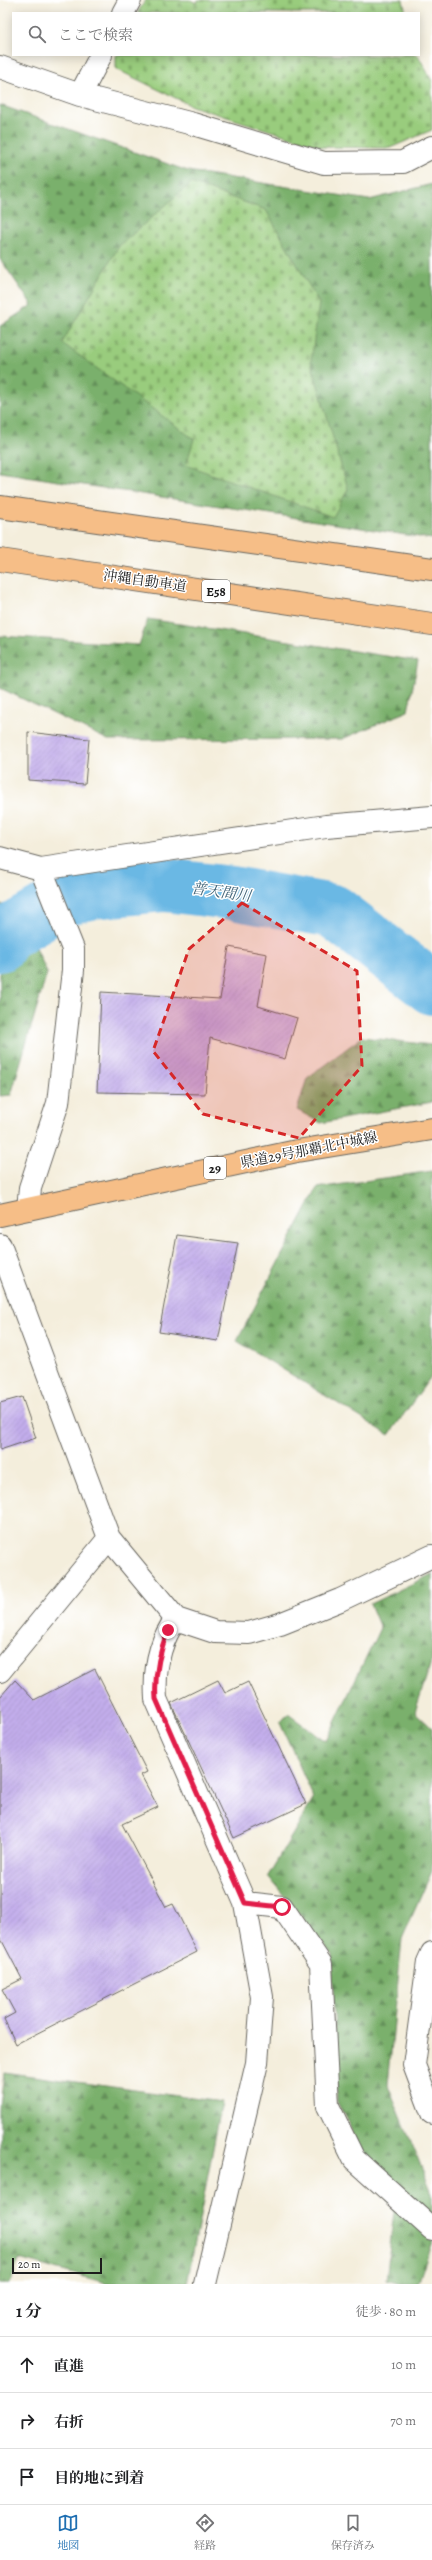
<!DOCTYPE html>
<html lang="ja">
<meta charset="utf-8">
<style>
:root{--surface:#fff;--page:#f2f2f2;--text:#202124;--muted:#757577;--line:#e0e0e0;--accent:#1f6fb2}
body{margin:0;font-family:Alegreya,"Noto Serif JP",serif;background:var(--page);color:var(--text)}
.scale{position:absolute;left:12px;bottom:10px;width:90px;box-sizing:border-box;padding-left:4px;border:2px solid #1c1c1c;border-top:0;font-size:11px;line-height:14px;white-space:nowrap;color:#1c1c1c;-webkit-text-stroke:3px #fff;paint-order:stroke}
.stop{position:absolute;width:12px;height:12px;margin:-9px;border:3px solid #e11d48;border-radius:50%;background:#fff}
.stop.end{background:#e11d48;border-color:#fff;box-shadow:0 1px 4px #0008}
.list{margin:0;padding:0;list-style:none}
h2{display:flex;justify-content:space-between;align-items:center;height:52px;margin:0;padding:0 16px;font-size:17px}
h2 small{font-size:13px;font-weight:400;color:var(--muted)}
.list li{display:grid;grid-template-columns:26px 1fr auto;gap:12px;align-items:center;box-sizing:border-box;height:56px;padding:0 16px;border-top:1px solid var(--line)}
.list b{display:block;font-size:15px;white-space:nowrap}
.list em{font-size:13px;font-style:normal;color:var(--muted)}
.icon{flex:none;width:22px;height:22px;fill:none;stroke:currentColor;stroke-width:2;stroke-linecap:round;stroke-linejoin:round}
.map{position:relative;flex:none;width:432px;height:2284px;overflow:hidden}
.search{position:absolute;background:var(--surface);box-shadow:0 2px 10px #0003;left:12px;right:12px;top:12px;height:44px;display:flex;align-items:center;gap:10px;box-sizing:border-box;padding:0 14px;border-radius:0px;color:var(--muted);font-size:15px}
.sheet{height:220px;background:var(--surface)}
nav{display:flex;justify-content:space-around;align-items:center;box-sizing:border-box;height:56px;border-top:1px solid var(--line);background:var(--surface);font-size:11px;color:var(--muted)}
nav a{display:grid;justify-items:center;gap:2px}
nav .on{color:var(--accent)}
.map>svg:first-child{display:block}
.forest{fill:url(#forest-firs);stroke:#4b6644}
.cemetery{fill:url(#cemetery-stones);stroke:#5a744c}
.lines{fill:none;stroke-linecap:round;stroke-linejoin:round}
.river{stroke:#6ab8e4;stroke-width:54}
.building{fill:url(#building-hatch)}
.minor-casing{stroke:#68665f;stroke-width:24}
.primary-casing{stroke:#68665f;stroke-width:24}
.motorway-casing{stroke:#68665f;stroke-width:24}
.minor{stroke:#fff;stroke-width:22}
.primary{stroke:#f6be87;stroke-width:22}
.motorway{stroke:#f6be87;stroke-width:22}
.route{stroke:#e11d48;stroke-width:5}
.marked{fill:#d62828;fill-opacity:0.2;stroke:#d62828;stroke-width:3;stroke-dasharray:8 5;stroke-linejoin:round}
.labels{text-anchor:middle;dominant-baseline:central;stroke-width:3;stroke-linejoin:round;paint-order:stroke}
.shield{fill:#fff;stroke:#606060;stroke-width:1}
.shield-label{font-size:13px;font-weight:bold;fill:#1c1c1c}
.street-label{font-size:14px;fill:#1c1c1c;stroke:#fff}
.water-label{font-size:15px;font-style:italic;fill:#3f6276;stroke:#fff}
</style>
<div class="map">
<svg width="432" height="2284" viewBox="0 0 432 2284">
<defs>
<pattern id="forest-firs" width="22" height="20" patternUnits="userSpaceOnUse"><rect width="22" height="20" fill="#7ab06c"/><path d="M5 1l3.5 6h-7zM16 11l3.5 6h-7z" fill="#638e58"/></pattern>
<pattern id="cemetery-stones" width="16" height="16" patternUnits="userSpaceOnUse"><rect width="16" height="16" fill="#99cc7d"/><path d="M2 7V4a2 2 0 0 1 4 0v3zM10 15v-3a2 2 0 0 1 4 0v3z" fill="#83af6b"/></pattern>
<pattern id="building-hatch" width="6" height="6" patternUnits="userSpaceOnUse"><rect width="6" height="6" fill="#c2adeb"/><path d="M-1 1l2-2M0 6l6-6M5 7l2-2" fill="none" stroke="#a694c9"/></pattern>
</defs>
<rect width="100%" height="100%" fill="#fff"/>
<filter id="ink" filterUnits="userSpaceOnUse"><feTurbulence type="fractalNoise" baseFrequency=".025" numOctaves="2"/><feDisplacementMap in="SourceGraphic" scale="8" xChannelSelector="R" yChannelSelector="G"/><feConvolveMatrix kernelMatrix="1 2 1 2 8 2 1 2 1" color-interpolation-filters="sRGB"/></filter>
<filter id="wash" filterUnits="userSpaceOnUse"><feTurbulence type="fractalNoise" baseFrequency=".012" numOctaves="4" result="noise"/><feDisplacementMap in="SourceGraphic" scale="16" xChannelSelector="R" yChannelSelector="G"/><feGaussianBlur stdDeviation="0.9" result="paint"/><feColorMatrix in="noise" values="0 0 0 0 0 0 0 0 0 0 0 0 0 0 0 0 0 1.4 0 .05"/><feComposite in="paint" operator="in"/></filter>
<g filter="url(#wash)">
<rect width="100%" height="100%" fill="#f4eedc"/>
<path class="forest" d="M 0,105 L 188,171 L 369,200 L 432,184 L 432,539 L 0,472 L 0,326 L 32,305 L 0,259 Z
M 148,619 L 418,661 L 408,711 L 342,739 L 108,740 L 0,688 L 0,636 L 139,645 Z
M 17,904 L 47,973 L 11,1095 L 0,1096 L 0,905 Z
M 362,1037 L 432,1045 L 432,1102 L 321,1123 L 297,1110 L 307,1078 Z
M 432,1171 L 432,1375 L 389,1435 L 237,1341 L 317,1188 Z
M 432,1574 L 432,1659 L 415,1712 L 432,1728 L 432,1871 L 402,1939 L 388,2085 L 432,2193 L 432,2241 L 418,2284 L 399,2284 L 386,2280 L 394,2211 L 337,2102 L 332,1955 L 268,1876 L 314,1798 L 280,1723 L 288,1714 L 326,1741 L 380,1628 L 370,1604 Z
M 4,2072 L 222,2102 L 187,2284 L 110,2284 L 19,2259 L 10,2284 L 0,2284 L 0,2110 Z"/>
<path class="cemetery" d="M 146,0 L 190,0 L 197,3 L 198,0 L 403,0 L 406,13 L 137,13 Z
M 116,55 L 418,55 L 432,81 L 432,130 L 390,148 L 322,147 L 192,106 L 116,69 Z
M 191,183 L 266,210 L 319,303 L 311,362 L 348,489 L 333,517 L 186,465 L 194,439 L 62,343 L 119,246 Z"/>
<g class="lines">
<path class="river" d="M 0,945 L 5,935 L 68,898 L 93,892 L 165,885 L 232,893 L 333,911 L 432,988"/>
</g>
<g id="blocks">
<path class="building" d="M 28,732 L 89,739 L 85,784 L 28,780 Z
M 229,947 L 267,954 L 258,1006 L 297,1018 L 285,1059 L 210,1038 L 205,1094 L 97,1092 L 101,992 L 220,999 Z
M 177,1235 L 238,1243 L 218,1341 L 159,1332 Z
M 22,1397 L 36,1438 L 0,1450 L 0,1403 Z
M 95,1669 L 147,1772 L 141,1775 L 158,1807 L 122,1824 L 166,1907 L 173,1904 L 197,1952 L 16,2044 L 4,2019 L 15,2013 L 2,1989 L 22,1979 L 0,1937 L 0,1697 L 15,1680 L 34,1700 Z
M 218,1680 L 225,1693 L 248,1682 L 306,1804 L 234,1838 L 171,1703 Z"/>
</g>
</g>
<g filter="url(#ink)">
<use href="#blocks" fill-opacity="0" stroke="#68665f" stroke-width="1"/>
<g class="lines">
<g class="minor-casing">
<path id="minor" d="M 123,13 L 130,0
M 0,67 L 80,95 L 193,124 L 324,163 L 403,162 L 432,147
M 80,95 L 101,55
M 0,858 L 41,869 L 326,826 L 432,817
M 28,1209 L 30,1188 L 58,1103 L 73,970 L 73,949 L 41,869
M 0,1245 L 109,1538 L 176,1619 L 215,1632 L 249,1633 L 280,1624 L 340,1600 L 432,1556
M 176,1619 C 159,1642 154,1670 156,1699 L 245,1903 L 262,1997 L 257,2063 L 205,2284
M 0,1671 L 109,1538
M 245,1903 L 282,1907 L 321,1964 L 328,2106 L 354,2159 L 432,2229
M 432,1953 L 428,1962 L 414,2065 L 432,2113"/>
</g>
<g class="primary-casing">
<path id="primary" d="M 0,1215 L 297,1151 L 432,1129"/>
</g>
<g class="motorway-casing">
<path id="motorway" d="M 0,507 L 432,569
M 0,560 L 432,624"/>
</g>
<use href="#minor" class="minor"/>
<use href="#primary" class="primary"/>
<use href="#motorway" class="motorway"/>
</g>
</g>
<g class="lines" filter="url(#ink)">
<path class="route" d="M 168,1630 C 159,1653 154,1674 156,1699 L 245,1903 L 282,1907"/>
</g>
<path class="marked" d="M 242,903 L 357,971 L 362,1066 L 299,1138 L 203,1114 L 153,1051 L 189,949 Z"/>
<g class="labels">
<g class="shield">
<rect x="202" y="580" width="28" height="22" rx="3"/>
<rect x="204" y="1157" width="22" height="22" rx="3"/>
</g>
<g class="shield-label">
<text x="216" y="591">E58</text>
<text x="215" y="1168">29</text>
</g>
<g class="street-label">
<text transform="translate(145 581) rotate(8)">沖縄自動車道</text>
<text transform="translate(309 1150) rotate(-11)">県道29号那覇北中城線</text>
</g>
<g class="water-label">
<text transform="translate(221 892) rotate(8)">普天間川</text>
</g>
</g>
</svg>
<div class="scale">20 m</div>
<div class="stop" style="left:282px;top:1907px"></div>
<div class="stop end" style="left:168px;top:1630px"></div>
<div class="search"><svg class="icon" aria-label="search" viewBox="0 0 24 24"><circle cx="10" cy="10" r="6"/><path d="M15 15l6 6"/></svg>ここで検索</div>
</div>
<section class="sheet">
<h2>1 分<small>徒歩 · 80 m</small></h2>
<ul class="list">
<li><svg class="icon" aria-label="ahead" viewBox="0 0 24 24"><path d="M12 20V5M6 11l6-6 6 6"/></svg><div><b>直進</b></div><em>10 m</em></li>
<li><svg class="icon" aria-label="right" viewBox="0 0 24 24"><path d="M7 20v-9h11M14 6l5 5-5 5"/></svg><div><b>右折</b></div><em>70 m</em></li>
<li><svg class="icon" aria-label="arrive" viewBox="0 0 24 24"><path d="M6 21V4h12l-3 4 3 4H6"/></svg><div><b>目的地に到着</b></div></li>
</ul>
</section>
<nav>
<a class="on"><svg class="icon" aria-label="map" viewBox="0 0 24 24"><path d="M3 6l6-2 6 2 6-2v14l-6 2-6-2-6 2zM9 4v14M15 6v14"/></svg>地図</a>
<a><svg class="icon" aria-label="directions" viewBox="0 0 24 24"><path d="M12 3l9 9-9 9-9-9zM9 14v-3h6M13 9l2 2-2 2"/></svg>経路</a>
<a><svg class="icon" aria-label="saved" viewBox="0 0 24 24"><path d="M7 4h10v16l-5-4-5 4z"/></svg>保存済み</a>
</nav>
